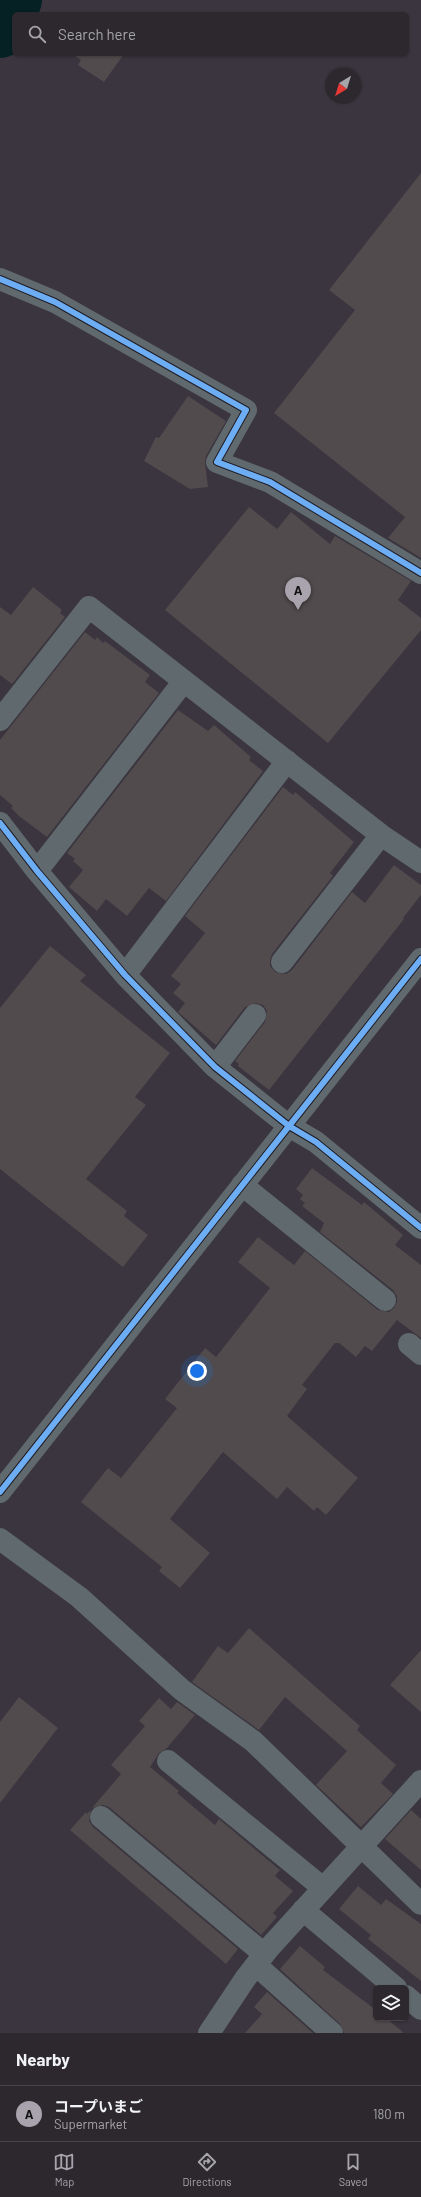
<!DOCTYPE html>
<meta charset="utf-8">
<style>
:root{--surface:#2c282e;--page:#343036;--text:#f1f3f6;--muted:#a6a6aa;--line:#48444a;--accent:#a8a3ad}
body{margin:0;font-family:Barlow,"Noto Sans JP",sans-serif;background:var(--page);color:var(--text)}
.controls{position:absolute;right:12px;bottom:12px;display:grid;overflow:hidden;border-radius:6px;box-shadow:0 1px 3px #0004}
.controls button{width:36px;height:36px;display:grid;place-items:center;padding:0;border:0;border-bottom:1px solid var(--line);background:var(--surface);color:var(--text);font:20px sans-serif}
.compass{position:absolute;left:325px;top:68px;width:36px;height:36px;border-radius:50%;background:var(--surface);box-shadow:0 1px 3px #0004;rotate:218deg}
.you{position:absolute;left:197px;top:1371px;width:14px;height:14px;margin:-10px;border:3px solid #fff;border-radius:50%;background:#1a73e8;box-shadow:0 0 0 6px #1a73e833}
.badge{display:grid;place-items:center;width:26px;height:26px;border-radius:50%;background:var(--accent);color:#111;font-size:13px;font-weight:700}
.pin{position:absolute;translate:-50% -33px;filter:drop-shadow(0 1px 2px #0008)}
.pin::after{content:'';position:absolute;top:21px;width:14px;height:12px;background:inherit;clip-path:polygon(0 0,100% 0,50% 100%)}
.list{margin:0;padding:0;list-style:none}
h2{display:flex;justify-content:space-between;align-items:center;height:52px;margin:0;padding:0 16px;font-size:17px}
h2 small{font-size:13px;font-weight:400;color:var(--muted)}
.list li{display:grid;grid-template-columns:26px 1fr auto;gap:12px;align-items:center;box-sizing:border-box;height:56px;padding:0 16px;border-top:1px solid var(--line)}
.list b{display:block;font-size:15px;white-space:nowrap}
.list p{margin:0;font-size:13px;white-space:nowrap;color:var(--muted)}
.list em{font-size:13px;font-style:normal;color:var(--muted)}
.icon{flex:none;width:22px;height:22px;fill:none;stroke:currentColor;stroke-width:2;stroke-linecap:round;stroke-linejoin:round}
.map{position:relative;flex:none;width:421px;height:2033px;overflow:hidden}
.search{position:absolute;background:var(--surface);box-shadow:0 1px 3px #0004;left:12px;right:12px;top:12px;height:44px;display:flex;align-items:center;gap:10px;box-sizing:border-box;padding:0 14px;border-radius:6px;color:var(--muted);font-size:15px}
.sheet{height:108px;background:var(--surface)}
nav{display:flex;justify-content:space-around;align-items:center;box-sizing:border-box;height:56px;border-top:1px solid var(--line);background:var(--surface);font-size:11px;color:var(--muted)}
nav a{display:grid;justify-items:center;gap:2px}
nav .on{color:var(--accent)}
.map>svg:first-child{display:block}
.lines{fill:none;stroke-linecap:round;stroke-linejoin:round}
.river{stroke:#052124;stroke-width:52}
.building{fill:#514b4d}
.minor{stroke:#60696d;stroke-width:22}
.cycleway-casing{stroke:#1f1b23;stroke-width:8}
.cycleway{stroke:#6dadf4;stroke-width:6}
</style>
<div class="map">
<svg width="421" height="2033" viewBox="0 0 421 2033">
<rect width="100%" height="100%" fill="#3a353e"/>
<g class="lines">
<path class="river" d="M 0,32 L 16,0"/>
</g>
<path class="building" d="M 76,54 L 124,54 L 104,82 L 78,65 L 81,60 L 75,56 Z
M 421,173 L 421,558 L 388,538 L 405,517 L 274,413 L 355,310 L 329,290 Z
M 188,396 L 226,421 L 206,456 L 205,463 L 208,487 L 190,489 L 144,461 L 156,437 L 159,438 Z
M 249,507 L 277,529 L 291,512 L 330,544 L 335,536 L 411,581 L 398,600 L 421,618 L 421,630 L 328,743 L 165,610 Z
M 33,587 L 62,610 L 60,613 L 65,617 L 12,684 L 0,675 L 0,607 L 11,615 Z
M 85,632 L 95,640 L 97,637 L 103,643 L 105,641 L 150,675 L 145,682 L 159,693 L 47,837 L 19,816 L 11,808 L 13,806 L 0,795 L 0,740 Z
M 178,710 L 208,731 L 214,725 L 251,757 L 249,760 L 263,771 L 166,901 L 149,888 L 127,916 L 106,899 L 97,911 L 69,887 L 83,870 L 73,861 L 75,859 L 67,853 Z
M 283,787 L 293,795 L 295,792 L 354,842 L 330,873 L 333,876 L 272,954 L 270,960 L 270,966 L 275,972 L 286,974 L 292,970 L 352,892 L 365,903 L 394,865 L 421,885 L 421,895 L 403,918 L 404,919 L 269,1090 L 238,1066 L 239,1064 L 235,1061 L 265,1022 L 267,1011 L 263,1005 L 256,1003 L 245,1007 L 216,1045 L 178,1012 L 185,1003 L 173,993 L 181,984 L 171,976 L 205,933 L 185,916 Z
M 50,946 L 86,975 L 80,981 L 170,1053 L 135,1097 L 146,1105 L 86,1179 L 127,1211 L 124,1216 L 148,1235 L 123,1267 L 0,1169 L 0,1008 Z
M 312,1168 L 362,1205 L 364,1202 L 403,1235 L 395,1245 L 421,1265 L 421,1338 L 397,1320 L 372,1351 L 365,1346 L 356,1357 L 339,1343 L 335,1343 L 302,1385 L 307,1389 L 287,1416 L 358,1478 L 326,1515 L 317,1507 L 314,1511 L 287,1487 L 277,1499 L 223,1452 L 170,1519 L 210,1553 L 180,1588 L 159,1571 L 162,1567 L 81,1502 L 108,1468 L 121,1478 L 177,1408 L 165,1399 L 205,1348 L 216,1357 L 270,1288 L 238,1262 L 258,1237 L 294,1265 L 305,1251 L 378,1310 L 389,1312 L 394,1308 L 397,1302 L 397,1296 L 393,1290 L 320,1232 L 324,1223 L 302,1206 L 305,1203 L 300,1199 L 303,1195 L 296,1189 Z
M 249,1628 L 360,1726 L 357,1730 L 396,1765 L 381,1783 L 393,1794 L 361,1827 L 316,1785 L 347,1751 L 285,1697 L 259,1730 L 192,1682 L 218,1646 L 228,1653 Z
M 421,1650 L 421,1712 L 390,1685 Z
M 19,1697 L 58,1728 L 0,1803 L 0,1722 Z
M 159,1698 L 171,1709 L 177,1702 L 195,1715 L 166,1749 L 159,1753 L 150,1767 L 179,1791 L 177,1793 L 215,1825 L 219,1819 L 269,1861 L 280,1870 L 275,1876 L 293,1891 L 273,1913 L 277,1917 L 261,1935 L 109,1807 L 103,1805 L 92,1808 L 121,1774 L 111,1765 L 145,1726 L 139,1721 Z
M 91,1810 L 89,1821 L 93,1827 L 238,1949 L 226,1964 L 70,1830 L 86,1812 L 87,1814 Z
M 411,1810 L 421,1819 L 421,1870 L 385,1839 Z
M 358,1886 L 381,1905 L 386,1899 L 421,1924 L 421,1981 L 368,1939 L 371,1935 L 339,1909 Z
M 300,1946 L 325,1967 L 323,1970 L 376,2010 L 376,2018 L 386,2018 L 404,2033 L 344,2033 L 340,2024 L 280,1969 Z
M 267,1992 L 313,2033 L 245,2033 L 262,2014 L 254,2007 Z"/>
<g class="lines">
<path class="minor" d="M 0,279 L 55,302 L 246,410 L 217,462 L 270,482 L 421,573
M 0,720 L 89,607 L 184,681
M 0,823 L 37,871 L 125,975 L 215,1067 L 289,1126 L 316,1142 L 421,1228
M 37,871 L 184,681 L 381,835 L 421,862
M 282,962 L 381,835
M 125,975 L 287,761
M 215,1067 L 255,1015
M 242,1185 L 385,1300
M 409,1344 L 421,1354
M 0,1492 L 421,959
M 0,1539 L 79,1597 L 182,1690 L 253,1741 L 421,1904
M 168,1761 L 323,1888
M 101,1817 L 264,1954
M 303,1910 L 396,1988
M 256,1965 L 332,2033
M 406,1996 L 421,2009
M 209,2033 L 245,1979 L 269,1948 L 421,1781"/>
<g class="cycleway-casing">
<path id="cycleway" d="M 0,279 L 55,302 L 246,410 L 217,462 L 270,482 L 421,573
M 0,823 L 37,871 L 125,975 L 215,1067 L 289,1126 L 316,1142 L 421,1228
M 0,1492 L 421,959"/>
</g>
<use href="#cycleway" class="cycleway"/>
</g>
</svg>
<div class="controls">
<button><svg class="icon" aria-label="layers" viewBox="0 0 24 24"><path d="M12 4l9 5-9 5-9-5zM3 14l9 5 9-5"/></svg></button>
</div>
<svg class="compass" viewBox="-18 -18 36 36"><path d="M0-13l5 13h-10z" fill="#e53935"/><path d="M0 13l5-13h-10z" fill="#a6a6aa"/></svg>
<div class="you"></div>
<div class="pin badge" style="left:298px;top:610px">A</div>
<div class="search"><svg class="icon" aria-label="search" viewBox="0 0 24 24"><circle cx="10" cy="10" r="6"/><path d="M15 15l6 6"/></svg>Search here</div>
</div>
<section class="sheet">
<h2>Nearby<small></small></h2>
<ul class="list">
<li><span class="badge">A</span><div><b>コープいまご</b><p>Supermarket</p></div><em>180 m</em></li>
</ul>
</section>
<nav>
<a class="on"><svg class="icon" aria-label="map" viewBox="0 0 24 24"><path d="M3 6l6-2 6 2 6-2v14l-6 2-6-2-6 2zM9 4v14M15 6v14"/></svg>Map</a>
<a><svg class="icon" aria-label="directions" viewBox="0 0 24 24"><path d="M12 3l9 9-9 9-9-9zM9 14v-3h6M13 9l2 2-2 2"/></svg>Directions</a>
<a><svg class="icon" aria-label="saved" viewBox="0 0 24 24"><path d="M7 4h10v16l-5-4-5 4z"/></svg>Saved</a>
</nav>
